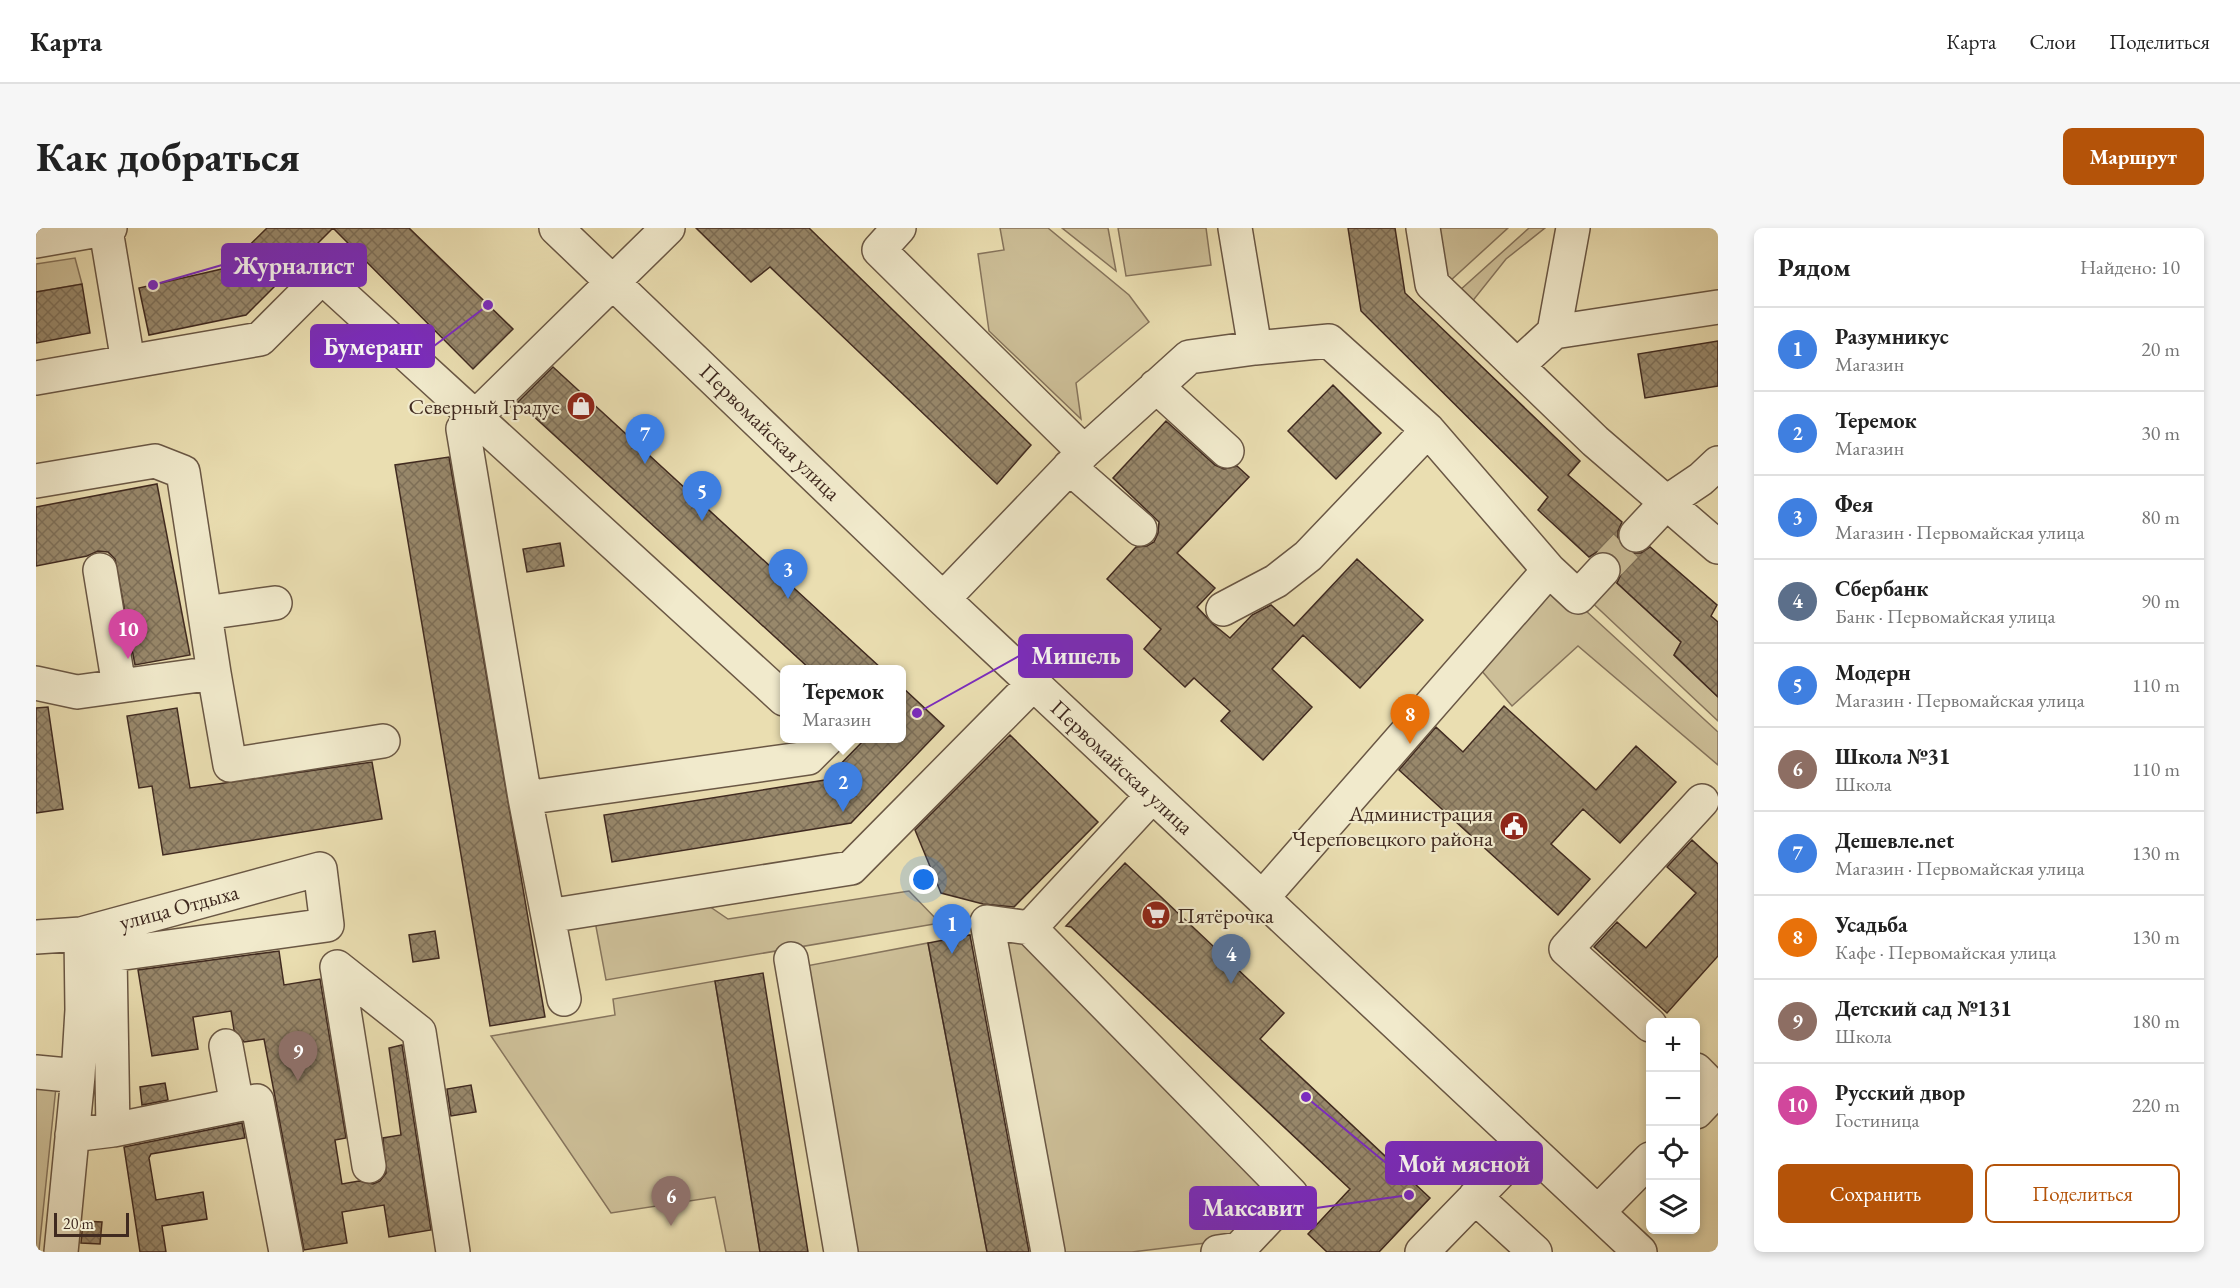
<!DOCTYPE html>
<html lang="ru">
<meta charset="utf-8">
<style>
:root{--surface:#fff;--page:#f6f6f6;--text:#222;--muted:#767676;--line:#e0e0e0;--accent:#b45309}
body{margin:0;font-family:"EB Garamond",serif;background:var(--page);color:var(--text)}
.controls{position:absolute;right:18px;bottom:18px;display:grid;overflow:hidden;border-radius:9px;box-shadow:0 3px 9px #0003}
.controls button{width:54px;height:54px;display:grid;place-items:center;padding:0;border:0;border-bottom:2px solid var(--line);background:var(--surface);color:var(--text);font:30px sans-serif}
.scale{position:absolute;left:18px;bottom:15px;width:75px;box-sizing:border-box;padding-left:6px;border:3px solid #402a20;border-top:0;font-size:16px;line-height:21px;white-space:nowrap;color:#402a20;-webkit-text-stroke:4px #f1eacc;paint-order:stroke}
.you{position:absolute;left:888px;top:652px;width:21px;height:21px;margin:-15px;border:4px solid #fff;border-radius:50%;background:#1a73e8;box-shadow:0 0 0 9px #1a73e833}
.badge{display:grid;place-items:center;width:39px;height:39px;border-radius:50%;background:var(--accent);color:#fff;font-size:20px;font-weight:700}
.pin{position:absolute;translate:-50% -50px;filter:drop-shadow(0 2px 3px #0008)}
.pin::after{content:'';position:absolute;top:32px;width:21px;height:18px;background:inherit;clip-path:polygon(0 0,100% 0,50% 100%)}
.popup{position:absolute;left:744px;top:437px;width:126px;height:78px;box-sizing:border-box;display:grid;place-content:center;border-radius:9px;background:var(--surface);filter:drop-shadow(0 2px 4px #0005);font-size:20px;white-space:nowrap;color:var(--muted)}
.popup b{font-size:22px;color:var(--text)}
.popup::after{content:'';position:absolute;left:50%;top:100%;margin-left:-12px;border:12px solid transparent;border-top-color:var(--surface)}
.list{margin:0;padding:0;list-style:none}
h2{display:flex;justify-content:space-between;align-items:center;height:78px;margin:0;padding:0 24px;font-size:26px}
h2 small{font-size:20px;font-weight:400;color:var(--muted)}
.list li{display:grid;grid-template-columns:39px 1fr auto;gap:18px;align-items:center;box-sizing:border-box;height:84px;padding:0 24px;border-top:2px solid var(--line)}
.list b{display:block;font-size:22px;white-space:nowrap}
.list p{margin:0;font-size:20px;white-space:nowrap;color:var(--muted)}
.list em{font-size:20px;font-style:normal;color:var(--muted)}
.actions{display:flex;gap:12px;padding:18px 24px}
.actions a{flex:1;padding:14px 0;border:2px solid var(--accent);border-radius:9px;text-align:center;font-size:21px;color:var(--accent)}
.actions .main{background:var(--accent);color:#fff}
.icon{flex:none;width:33px;height:33px;fill:none;stroke:currentColor;stroke-width:2;stroke-linecap:round;stroke-linejoin:round}
.map{position:relative;flex:none;width:1682px;height:1024px;overflow:hidden;border-radius:9px}
header{display:flex;align-items:center;gap:36px;box-sizing:border-box;height:84px;padding:0 30px;background:var(--surface);border-bottom:2px solid var(--line)}
header strong{font-size:28px}
nav{display:flex;gap:33px;margin-inline-start:auto;font-size:21px}
.intro{display:flex;align-items:center;justify-content:space-between;box-sizing:border-box;height:144px;padding:0 36px}
h1{margin:0;font-size:42px}
.button{padding:15px 27px;border-radius:9px;background:var(--accent);color:#fff;font-size:21px;font-weight:700}
main{display:flex;gap:36px;padding:0 36px}
aside{flex:1;background:var(--surface);border-radius:9px;box-shadow:0 3px 9px #0003}
.map>svg:first-child{display:block}
.green{fill:#cdbf98;stroke:#86745c;stroke-width:1.5}
.building{fill:url(#building-cross-hatch);stroke:#402a20;stroke-width:1.5}
.lines{fill:none;stroke-linecap:round;stroke-linejoin:round}
.minor-tunnel{stroke:#c8ba94;stroke-width:33;stroke-dasharray:33 16;stroke-linecap:butt}
.minor-casing{stroke:#6a5744;stroke-width:36}
.minor{stroke:#f1eacc;stroke-width:33}
.labels{text-anchor:middle;dominant-baseline:central;stroke-width:4.5;stroke-linejoin:round;paint-order:stroke}
.poi-label{font-size:22px;fill:#402a20;stroke:#f1eacc;text-anchor:end}
.street-label{font-size:22px;fill:#402a20;stroke:#f1eacc}
.leader{fill:none;stroke:#7b2cbf;stroke-width:2}
.callout-dot{fill:#7b2cbf;stroke:#f1eacc;stroke-width:2}
.callout{fill:#7b2cbf;stroke:#7b2cbf;stroke-width:2}
.callout-label{font-size:24px;text-anchor:middle;font-weight:bold;fill:#fff}
</style>
<header>
<strong>Карта</strong>
<nav><a>Карта</a><a>Слои</a><a>Поделиться</a></nav>
</header>
<div class="intro"><h1>Как добраться</h1><a class="button">Маршрут</a></div>
<main>
<div class="map">
<svg width="1682" height="1024" viewBox="0 0 1682 1024">
<defs>
<pattern id="building-cross-hatch" width="8" height="8" patternUnits="userSpaceOnUse" patternTransform="scale(1.5)"><rect width="8" height="8" fill="#98886b"/><path d="M0 0l8 8M0 8l8-8" fill="none" stroke="#7d6f58"/></pattern>
</defs>
<rect width="100%" height="100%" fill="#eadeb1"/>
<filter id="stains"><feTurbulence type="fractalNoise" baseFrequency=".00333" numOctaves="4"/><feColorMatrix values="0 0 0 0 .2 0 0 0 0 .09 0 0 0 0 .02 0 0 0 .5 -.17"/></filter>
<radialGradient id="worn" r=".72"><stop offset=".6" stop-color="#630" stop-opacity="0"/><stop offset="1" stop-color="#630" stop-opacity=".3"/></radialGradient>
<path class="green" d="M 964,0 L 1012,0 L 1093,67 L 1113,94 L 1040,155 L 1045,191 L 953,103 L 942,26 L 968,22 Z
M 1026,0 L 1072,0 L 1080,43 Z
M 1082,0 L 1170,0 L 1175,37 L 1090,48 Z
M 1397,0 L 1472,0 L 1414,53 L 1406,45 Z
M 1493,0 L 1509,0 L 1470,31 L 1435,75 L 1423,63 Z
M 39,30 L 46,56 L 0,64 L 0,36 Z
M 1570,345 L 1645,414 L 1638,427 L 1682,469 L 1682,493 L 1549,368 Z
M 1513,349 L 1682,504 L 1682,537 L 1542,418 L 1476,478 L 1438,434 Z
M 873,663 L 904,695 L 570,752 L 558,688 L 664,672 L 692,691 Z
M 966,707 L 989,710 L 1242,965 L 1203,1011 L 1096,1024 L 1026,1024 Z
M 892,715 L 951,1024 L 817,1024 L 770,738 Z
M 679,753 L 724,1024 L 690,1024 L 679,969 L 575,985 L 455,808 L 579,787 L 577,771 Z
M 0,857 L 20,859 L 3,1022 L 0,1022 Z"/>
<path class="building" d="M 231,0 L 373,0 L 477,101 L 437,141 L 297,0 L 210,87 L 113,107 L 103,60 L 190,40 Z
M 660,0 L 773,0 L 995,217 L 961,256 L 734,39 L 715,54 Z
M 1312,0 L 1359,0 L 1369,65 L 1544,233 L 1532,247 L 1586,294 L 1582,303 L 1582,313 L 1587,320 L 1595,325 L 1605,325 L 1614,319 L 1681,377 L 1675,388 L 1682,394 L 1682,469 L 1638,427 L 1645,414 L 1581,355 L 1585,346 L 1585,337 L 1580,329 L 1571,324 L 1561,324 L 1553,329 L 1502,282 L 1512,269 L 1325,83 Z
M 46,56 L 54,105 L 0,115 L 0,64 Z
M 1682,113 L 1682,158 L 1609,170 L 1602,126 Z
M 517,139 L 748,351 L 846,441 L 774,441 L 715,387 L 482,174 Z
M 1297,157 L 1345,205 L 1300,251 L 1252,203 Z
M 1130,193 L 1179,237 L 1188,241 L 1201,238 L 1213,249 L 1141,325 L 1179,360 L 1161,379 L 1177,396 L 1194,410 L 1216,387 L 1235,377 L 1258,398 L 1321,331 L 1387,392 L 1324,460 L 1267,407 L 1236,441 L 1276,479 L 1227,532 L 1185,493 L 1194,483 L 1158,450 L 1149,459 L 1108,421 L 1125,401 L 1071,351 L 1100,319 L 1111,318 L 1118,314 L 1122,305 L 1123,294 L 1077,250 Z
M 413,229 L 509,789 L 454,798 L 359,237 Z
M 121,256 L 154,427 L 99,437 L 79,331 L 72,324 L 62,323 L 51,328 L 0,338 L 0,279 Z
M 524,315 L 528,338 L 491,344 L 487,321 Z
M 866,459 L 908,498 L 815,595 L 576,634 L 568,587 L 789,552 L 830,510 L 866,510 Z
M 1468,478 L 1560,562 L 1600,518 L 1640,554 L 1584,615 L 1547,581 L 1515,616 L 1554,651 L 1522,687 L 1363,542 L 1400,499 L 1427,524 Z
M 12,479 L 27,581 L 0,585 L 0,480 Z
M 141,480 L 154,560 L 336,534 L 346,591 L 127,627 L 116,558 L 103,560 L 91,488 Z
M 974,507 L 1062,594 L 978,679 L 947,676 L 905,665 L 879,602 Z
M 1656,612 L 1682,636 L 1682,728 L 1631,785 L 1558,719 L 1581,694 L 1610,720 L 1660,665 L 1631,639 Z
M 1089,635 L 1248,785 L 1224,811 L 1394,970 L 1343,1024 L 1291,1024 L 1272,1006 L 1314,961 L 1035,699 L 1030,698 Z
M 399,703 L 403,730 L 377,734 L 373,707 Z
M 934,707 L 993,1024 L 951,1024 L 892,715 Z
M 243,723 L 248,757 L 284,751 L 310,910 L 299,912 L 306,956 L 323,953 L 337,956 L 344,953 L 350,945 L 347,910 L 365,907 L 353,820 L 366,817 L 395,1002 L 353,1009 L 348,977 L 306,984 L 311,1015 L 268,1022 L 228,811 L 208,814 L 198,802 L 195,783 L 157,789 L 162,821 L 116,828 L 102,742 Z
M 727,745 L 772,1024 L 724,1024 L 679,753 Z
M 129,855 L 132,872 L 106,877 L 104,859 Z
M 435,857 L 440,884 L 415,888 L 411,861 Z
M 206,895 L 209,910 L 115,926 L 113,930 L 120,972 L 167,964 L 171,991 L 126,998 L 130,1024 L 104,1024 L 88,919 Z
M 47,993 L 66,994 L 64,1016 L 45,1015 Z"/>
<g class="lines">
<path class="minor-tunnel" d="M 1567,342 L 1600,307"/>
<g class="minor-casing">
<path id="minor" d="M 520,0 L 907,371 L 1604,1024
M 863,0 L 843,22 L 1048,224 L 907,371
M 1387,0 L 1396,56 L 1559,213 L 1682,319
M 70,2 L 92,134
M 0,13 L 74,0
M 1518,104 L 1537,0
M 1219,120 L 1293,113 L 1392,202
M 1481,138 L 1518,104 L 1682,79
M 0,150 L 224,111 L 286,49 L 748,471
M 1120,158 L 1191,223
M 1048,224 L 1153,129 L 1219,120 L 1199,0
M 1033,239 L 1104,301
M 0,253 L 119,233 L 147,244 L 178,445 L 41,464 L 0,455
M 1600,307 L 1631,274 L 1665,251 L 1682,235
M 64,342 L 83,458
M 1187,381 L 1240,353 L 1272,328 L 1392,202 L 1513,342
M 169,385 L 239,375
M 178,445 L 194,537 L 347,513
M 1116,568 L 994,700 L 1255,966 L 1203,1021 L 1182,1024
M 489,570 L 772,530 L 792,510
M 1226,670 L 1513,342 L 1542,369 L 1567,342
M 512,688 L 815,640 L 998,455
M 994,700 L 951,694 L 1012,1024
M 0,709 L 45,706 L 284,641 L 291,697 L 74,727 L 77,902
M 755,731 L 805,1024
M 528,771 L 489,570 L 427,201 L 632,0
M 1614,797 L 1530,721 L 1666,573
M 190,818 L 201,877
M 1660,842 L 1680,862
M 0,844 L 42,848 L 46,782 L 45,706
M 1660,884 L 1682,861
M 36,907 L 77,902 L 221,873 L 250,1024
M 333,938 L 301,739 L 383,804 L 417,1024
M 1439,969 L 1499,1024
M 1562,984 L 1614,931
M 25,1024 L 42,848
M 1386,1024 L 1490,917"/>
</g>
<use href="#minor" class="minor"/>
</g>
<defs>
<g id="shop-disc" transform="scale(1.5)"><circle r="9.5" fill="#8f2418" stroke="#f1eacc"/><path d="M-5-2.5h2.3a2.7 3.5 0 0 1 5.4 0H5L5.5 6h-11ZM-1.5-2.5h3a1.5 2.3 0 0 0-3 0Z" fill="#fff"/></g>
<g id="civic-disc" transform="scale(1.5)"><circle r="9.5" fill="#8f2418" stroke="#f1eacc"/><path d="M-.6-6.5H3V-4.5H.6V-3L4-1V1h2V6H-6V1h2V-1L-.6-3ZM-1.2 2.5V6h2.4V2.5Z" fill="#fff"/></g>
<g id="supermarket-disc" transform="scale(1.5)"><circle r="9.5" fill="#8f2418" stroke="#f1eacc"/><path d="M-6-5.5h2.5l.6 2H6L4.5 2H-2.5L-4.4-4H-6ZM-1.5 3.2a1.3 1.3 0 1 0 .1 0ZM3 3.2a1.3 1.3 0 1 0 .1 0Z" fill="#fff"/></g>
</defs>
<g fill-rule="evenodd">
<use href="#shop-disc" x="545" y="178"/>
<use href="#civic-disc" x="1478" y="598"/>
<use href="#supermarket-disc" x="1120" y="687"/>
</g>
<g class="labels">
<g class="poi-label">
<text x="524" y="178">Северный Градус</text>
<text x="1457" y="585">Администрация<tspan x="1457" dy="25">Череповецкого района</tspan></text>
<text x="1141" y="687" text-anchor="start">Пятёрочка</text>
</g>
<g class="street-label">
<text transform="translate(734 204) rotate(44)">Первомайская улица</text>
<text transform="translate(1086 539) rotate(43)">Первомайская улица</text>
<text transform="translate(143 679) rotate(-15)">улица Отдыха</text>
</g>
</g>
<path class="leader" d="M117 57L186 37M452 77L398 118M881 485L983 428M1270 869L1350 935M1373 967L1280 980"/>
<g class="callout-dot">
<circle cx="117" cy="57" r="6"/>
<circle cx="452" cy="77" r="6"/>
<circle cx="881" cy="485" r="6"/>
<circle cx="1270" cy="869" r="6"/>
<circle cx="1373" cy="967" r="6"/>
</g>
<g class="callout">
<rect x="186" y="16" width="144" height="42" rx="6"/>
<rect x="275" y="97" width="123" height="42" rx="6"/>
<rect x="983" y="407" width="113" height="42" rx="6"/>
<rect x="1350" y="914" width="156" height="42" rx="6"/>
<rect x="1154" y="959" width="126" height="42" rx="6"/>
</g>
<g class="callout-label">
<text x="258" y="46">Журналист</text>
<text x="337" y="127">Бумеранг</text>
<text x="1040" y="436">Мишель</text>
<text x="1428" y="944">Мой мясной</text>
<text x="1217" y="988">Максавит</text>
</g>
<rect width="100%" height="100%" filter="url(#stains)"/>
<rect width="100%" height="100%" fill="url(#worn)"/>
</svg>
<div class="controls">
<button>+</button>
<button>−</button>
<button><svg class="icon" aria-label="locate" viewBox="0 0 24 24"><circle cx="12" cy="12" r="6"/><path d="M12 2v4M12 18v4M2 12h4M18 12h4"/></svg></button>
<button><svg class="icon" aria-label="layers" viewBox="0 0 24 24"><path d="M12 4l9 5-9 5-9-5zM3 14l9 5 9-5"/></svg></button>
</div>
<div class="scale">20 m</div>
<div class="you"></div>
<div class="pin badge" style="left:916px;top:726px;background:#3f7fe0">1</div>
<div class="pin badge" style="left:807px;top:584px;background:#3f7fe0">2</div>
<div class="popup"><b>Теремок</b>Магазин</div>
<div class="pin badge" style="left:752px;top:371px;background:#3f7fe0">3</div>
<div class="pin badge" style="left:1195px;top:756px;background:#5c6f8a">4</div>
<div class="pin badge" style="left:666px;top:293px;background:#3f7fe0">5</div>
<div class="pin badge" style="left:635px;top:998px;background:#8d6e63">6</div>
<div class="pin badge" style="left:609px;top:236px;background:#3f7fe0">7</div>
<div class="pin badge" style="left:1374px;top:516px;background:#e8710a">8</div>
<div class="pin badge" style="left:262px;top:853px;background:#8d6e63">9</div>
<div class="pin badge" style="left:92px;top:431px;background:#d1479c">10</div>
</div>
<aside>
<h2>Рядом<small>Найдено: 10</small></h2>
<ul class="list">
<li><span class="badge" style="background:#3f7fe0">1</span><div><b>Разумникус</b><p>Магазин</p></div><em>20 m</em></li>
<li><span class="badge" style="background:#3f7fe0">2</span><div><b>Теремок</b><p>Магазин</p></div><em>30 m</em></li>
<li><span class="badge" style="background:#3f7fe0">3</span><div><b>Фея</b><p>Магазин · Первомайская улица</p></div><em>80 m</em></li>
<li><span class="badge" style="background:#5c6f8a">4</span><div><b>Сбербанк</b><p>Банк · Первомайская улица</p></div><em>90 m</em></li>
<li><span class="badge" style="background:#3f7fe0">5</span><div><b>Модерн</b><p>Магазин · Первомайская улица</p></div><em>110 m</em></li>
<li><span class="badge" style="background:#8d6e63">6</span><div><b>Школа №31</b><p>Школа</p></div><em>110 m</em></li>
<li><span class="badge" style="background:#3f7fe0">7</span><div><b>Дешевле.net</b><p>Магазин · Первомайская улица</p></div><em>130 m</em></li>
<li><span class="badge" style="background:#e8710a">8</span><div><b>Усадьба</b><p>Кафе · Первомайская улица</p></div><em>130 m</em></li>
<li><span class="badge" style="background:#8d6e63">9</span><div><b>Детский сад №131</b><p>Школа</p></div><em>180 m</em></li>
<li><span class="badge" style="background:#d1479c">10</span><div><b>Русский двор</b><p>Гостиница</p></div><em>220 m</em></li>
</ul>
<div class="actions"><a class="main">Сохранить</a><a>Поделиться</a></div>
</aside>
</main>
